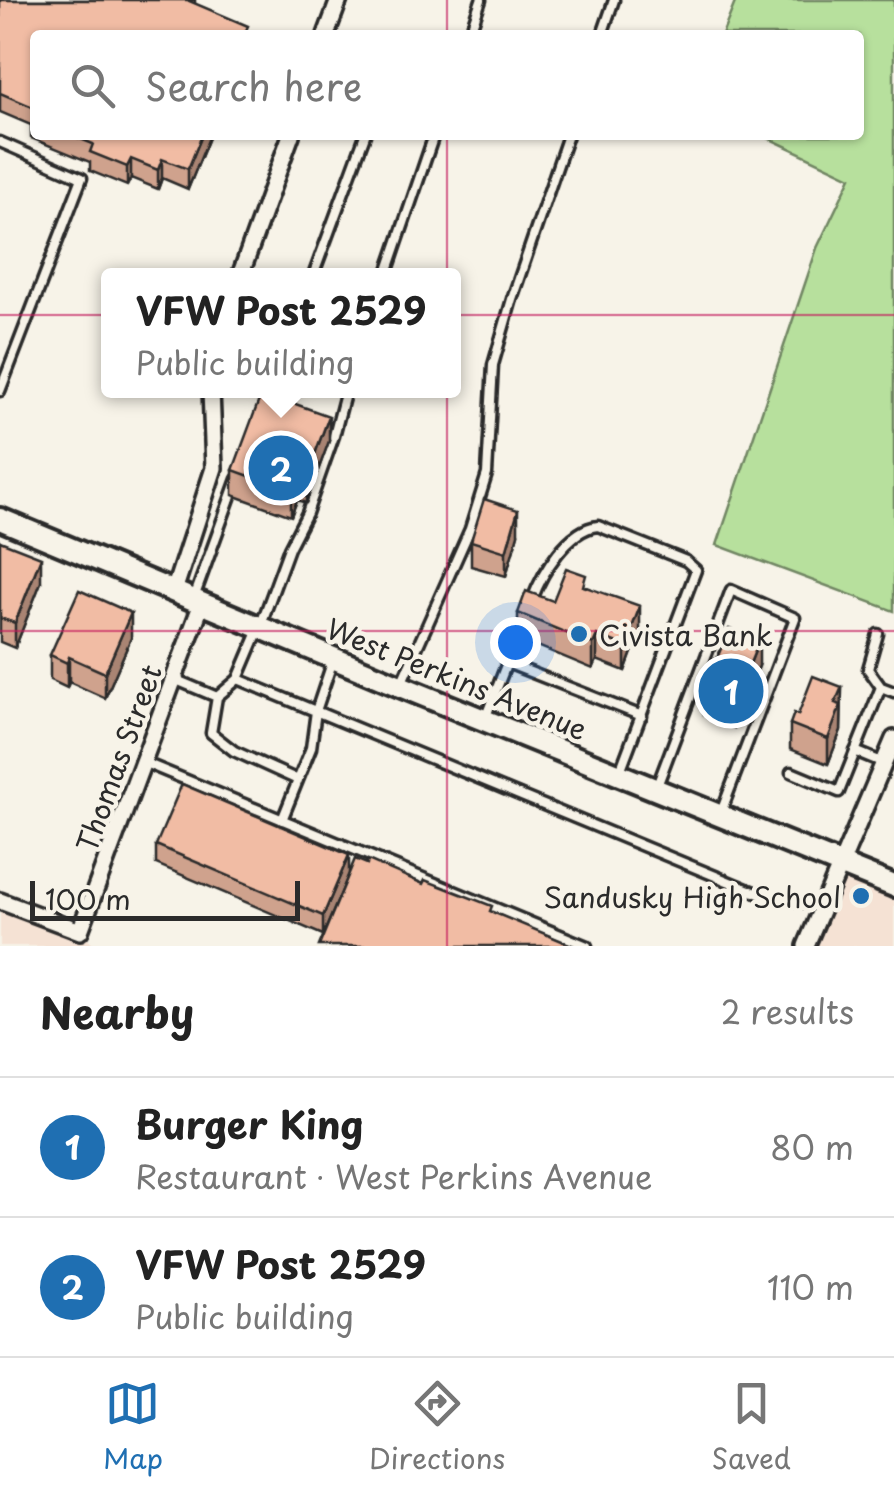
<!DOCTYPE html>
<meta charset="utf-8">
<style>
:root{--surface:#fff;--page:#f2f2f2;--text:#222;--muted:#767676;--line:#e0e0e0;--accent:#1f6fb2}
body{margin:0;font-family:"Playpen Sans",sans-serif;background:var(--page);color:var(--text)}
.scale{position:absolute;left:30px;bottom:25px;width:270px;box-sizing:border-box;padding-left:10px;border:5px solid #2b2b2b;border-top:0;font-size:28px;line-height:35px;white-space:nowrap;color:#2b2b2b;-webkit-text-stroke:8px #f7f3e8;paint-order:stroke}
.you{position:absolute;left:515px;top:642px;width:35px;height:35px;margin:-25px;border:8px solid #fff;border-radius:50%;background:#1a73e8;box-shadow:0 0 0 15px #1a73e833}
.badge{display:grid;place-items:center;width:65px;height:65px;border-radius:50%;background:var(--accent);color:#fff;font-size:32px;font-weight:700}
.pin{position:absolute;translate:-50% -50%;border:5px solid #fff;box-shadow:0 2px 10px #0006}
.popup{position:absolute;left:101px;top:268px;width:360px;height:130px;box-sizing:border-box;display:grid;place-content:center;border-radius:10px;background:var(--surface);filter:drop-shadow(0 2px 8px #0005);font-size:32px;white-space:nowrap;color:var(--muted)}
.popup b{font-size:38px;color:var(--text)}
.popup::after{content:'';position:absolute;left:50%;top:100%;margin-left:-20px;border:20px solid transparent;border-top-color:var(--surface)}
.list{margin:0;padding:0;list-style:none}
h2{display:flex;justify-content:space-between;align-items:center;height:130px;margin:0;padding:0 40px;font-size:42px}
h2 small{font-size:32px;font-weight:400;color:var(--muted)}
.list li{display:grid;grid-template-columns:65px 1fr auto;gap:30px;align-items:center;box-sizing:border-box;height:140px;padding:0 40px;border-top:2px solid var(--line)}
.list b{display:block;font-size:38px;white-space:nowrap}
.list p{margin:0;font-size:32px;white-space:nowrap;color:var(--muted)}
.list em{font-size:32px;font-style:normal;color:var(--muted)}
.icon{flex:none;width:55px;height:55px;fill:none;stroke:currentColor;stroke-width:2;stroke-linecap:round;stroke-linejoin:round}
.map{position:relative;flex:none;width:894px;height:946px;overflow:hidden}
.search{position:absolute;background:var(--surface);box-shadow:0 2px 8px #0004;left:30px;right:30px;top:30px;height:110px;display:flex;align-items:center;gap:25px;box-sizing:border-box;padding:0 35px;border-radius:10px;color:var(--muted);font-size:38px}
.sheet{height:410px;background:var(--surface)}
nav{display:flex;justify-content:space-around;align-items:center;box-sizing:border-box;height:140px;border-top:2px solid var(--line);background:var(--surface);font-size:28px;color:var(--muted)}
nav a{display:grid;justify-items:center;gap:5px}
nav .on{color:var(--accent)}
.map>svg:first-child{display:block}
.built{fill:#f5e2d4}
.green{fill:#b7e09d;stroke:#718664;stroke-width:2.5}
.lines{fill:none;stroke-linecap:round;stroke-linejoin:round}
.service-casing{stroke:#2b2b2b;stroke-width:15}
.minor-casing{stroke:#2b2b2b;stroke-width:22}
.secondary-casing{stroke:#2b2b2b;stroke-width:28}
.service{stroke:#f7f3e8;stroke-width:8}
.minor{stroke:#f7f3e8;stroke-width:15}
.secondary{stroke:#f7f3e8;stroke-width:20}
.wall{fill:#cfa28d;stroke:#2b2b2b;stroke-width:2.5}
.shaded-wall{fill:#a98473;stroke:#2b2b2b;stroke-width:2.5}
.building{fill:#f1bca4;stroke:#2b2b2b;stroke-width:2.5}
.grid{fill:none;stroke:#c2185b;stroke-width:2.5;stroke-opacity:0.55}
.poi-dot{fill:#1f6fb2;stroke:#f7f3e8;stroke-width:4}
.labels{text-anchor:middle;dominant-baseline:central;stroke-width:9;stroke-linejoin:round;paint-order:stroke}
.poi-label{font-size:28px;fill:#2b2b2b;stroke:#f7f3e8;text-anchor:start}
.street-label{font-size:28px;fill:#2b2b2b;stroke:#f7f3e8}
</style>
<div class="map">
<svg width="894" height="946" viewBox="0 0 894 946">
<rect width="100%" height="100%" fill="#f7f3e8"/>
<filter id="ink" filterUnits="userSpaceOnUse"><feTurbulence type="fractalNoise" baseFrequency=".01" numOctaves="2"/><feDisplacementMap in="SourceGraphic" scale="20" xChannelSelector="R" yChannelSelector="G"/><feConvolveMatrix kernelMatrix="1 2 1 2 8 2 1 2 1" color-interpolation-filters="sRGB"/></filter>
<g filter="url(#ink)">
<path class="built" d="M 842,864 L 894,886 L 894,946 L 806,946 Z
M 0,901 L 80,931 L 96,946 L 0,946 Z"/>
<path class="green" d="M 736,0 L 894,0 L 894,611 L 717,545 L 817,248 L 851,177 L 762,135 L 859,135 L 859,35 L 722,35 Z"/>
<g class="lines">
<g class="service-casing">
<path id="service" d="M 469,35 L 481,0
M 602,35 L 614,0
M 0,142 L 82,178 L 0,391
M 313,276 L 365,135
M 386,276 L 434,135
M 194,598 L 237,479
M 532,600 C 542,573 568,529 598,526 L 686,561 L 696,570 L 619,774
M 878,634 L 868,669 L 881,687
M 507,663 L 642,716
M 174,679 L 217,697 L 238,679 L 260,627 L 289,548 L 307,513 L 334,436 L 346,390
M 238,679 L 759,894 L 823,907
M 400,686 L 470,529 L 487,474 L 493,365 L 512,299 L 568,135
M 217,697 L 211,733 L 234,751 L 298,780
M 486,716 L 521,627
M 855,751 L 884,763
M 143,762 L 587,946
M 791,772 L 839,792 L 881,687 L 894,692
M 657,786 L 731,590 L 795,618 L 720,815
M 282,820 L 311,748 L 316,711 L 332,663"/>
</g>
<g class="minor-casing">
<path id="minor" d="M 326,35 L 339,0
M 240,276 L 291,135
M 174,591 L 214,468 L 211,390
M 0,901 L 80,931 L 202,603
M 806,946 L 894,739"/>
</g>
<g class="secondary-casing">
<path id="secondary" d="M 0,519 L 400,686 L 894,886"/>
</g>
<use href="#service" class="service"/>
<use href="#minor" class="minor"/>
<use href="#secondary" class="secondary"/>
</g>
<path class="wall" d="M 0,0 L 195,0 L 195,4 L 248,35 L 35,35 L 35,135 L 210,135 L 188,189 L 162,178 L 158,189 L 131,178 L 127,186 L 90,171 L 90,162 L 31,138 L 31,125 L 0,112 Z
M 329,441 L 306,503 L 297,500 L 291,516 L 233,495 L 233,470 Z
M 518,534 L 506,576 L 471,566 L 471,541 Z
M 0,541 L 41,582 L 15,648 L 0,642 Z
M 586,587 L 640,631 L 625,671 L 597,660 L 593,669 L 518,638 L 518,613 L 553,601 Z
M 131,638 L 105,698 L 69,682 L 67,688 L 50,680 L 50,655 Z
M 759,666 L 734,728 L 704,715 L 704,690 Z
M 842,687 L 841,730 L 828,764 L 790,749 L 790,724 L 798,715 Z
M 156,845 L 349,874 L 323,935 L 156,864 Z"/>
<path class="shaded-wall" d="M 202,135 L 210,135 L 188,189 L 188,169 Z
M 131,159 L 131,178 L 127,186 L 127,167 Z
M 162,159 L 162,178 L 158,189 L 158,170 Z
M 329,416 L 329,441 L 306,503 L 306,478 Z
M 297,475 L 297,500 L 291,516 L 291,491 Z
M 518,510 L 518,534 L 506,576 L 506,552 Z
M 41,557 L 41,582 L 15,648 L 15,623 Z
M 640,606 L 640,631 L 625,671 L 625,646 Z
M 131,613 L 131,638 L 105,698 L 105,673 Z
M 597,635 L 597,660 L 593,669 L 593,644 Z
M 759,641 L 759,666 L 734,728 L 734,703 Z
M 69,657 L 69,682 L 67,688 L 67,663 Z
M 842,687 L 841,730 L 828,764 L 828,739 L 835,703 Z
M 349,855 L 349,874 L 323,935 L 323,916 Z"/>
<path class="building" d="M 0,0 L 189,0 L 189,1 L 248,26 L 244,35 L 35,35 L 35,108 L 0,93 Z
M 71,135 L 202,135 L 188,169 L 162,159 L 158,170 L 131,159 L 127,167 L 90,152 L 93,144 Z
M 262,392 L 329,416 L 306,478 L 297,475 L 291,491 L 233,470 Z
M 484,499 L 518,510 L 506,552 L 471,541 Z
M 0,541 L 41,557 L 15,623 L 0,618 Z
M 566,568 L 586,575 L 583,586 L 640,606 L 625,646 L 597,635 L 593,644 L 518,613 L 526,591 L 553,601 Z
M 79,590 L 131,613 L 105,673 L 69,657 L 67,663 L 50,655 Z
M 729,629 L 759,641 L 734,703 L 704,690 Z
M 813,676 L 842,687 L 835,703 L 841,705 L 828,739 L 790,724 L 794,713 L 798,715 Z
M 182,784 L 349,855 L 323,916 L 156,845 Z
M 355,859 L 367,864 L 368,860 L 423,884 L 425,880 L 492,906 L 490,911 L 574,946 L 319,946 Z"/>
</g>
<path class="grid" d="M 447,0 L 447,35M 447,135 L 447,946M 0,315 L 894,315M 0,631 L 894,631"/>
<g class="poi-dot">
<circle cx="579" cy="634" r="10"/>
<circle cx="861" cy="896" r="10"/>
</g>
<g class="labels">
<g class="poi-label">
<text x="599" y="634">Civista Bank</text>
<text x="841" y="896" text-anchor="end">Sandusky High School</text>
</g>
<g class="street-label">
<text transform="translate(457 678) rotate(22)">West Perkins Avenue</text>
<text transform="translate(118 758) rotate(-70)">Thomas Street</text>
</g>
</g>
</svg>
<div class="scale">100 m</div>
<div class="you"></div>
<div class="pin badge" style="left:731px;top:691px">1</div>
<div class="pin badge" style="left:281px;top:468px">2</div>
<div class="popup"><b>VFW Post 2529</b>Public building</div>
<div class="search"><svg class="icon" aria-label="search" viewBox="0 0 24 24"><circle cx="10" cy="10" r="6"/><path d="M15 15l6 6"/></svg>Search here</div>
</div>
<section class="sheet">
<h2>Nearby<small>2 results</small></h2>
<ul class="list">
<li><span class="badge">1</span><div><b>Burger King</b><p>Restaurant · West Perkins Avenue</p></div><em>80 m</em></li>
<li><span class="badge">2</span><div><b>VFW Post 2529</b><p>Public building</p></div><em>110 m</em></li>
</ul>
</section>
<nav>
<a class="on"><svg class="icon" aria-label="map" viewBox="0 0 24 24"><path d="M3 6l6-2 6 2 6-2v14l-6 2-6-2-6 2zM9 4v14M15 6v14"/></svg>Map</a>
<a><svg class="icon" aria-label="directions" viewBox="0 0 24 24"><path d="M12 3l9 9-9 9-9-9zM9 14v-3h6M13 9l2 2-2 2"/></svg>Directions</a>
<a><svg class="icon" aria-label="saved" viewBox="0 0 24 24"><path d="M7 4h10v16l-5-4-5 4z"/></svg>Saved</a>
</nav>
